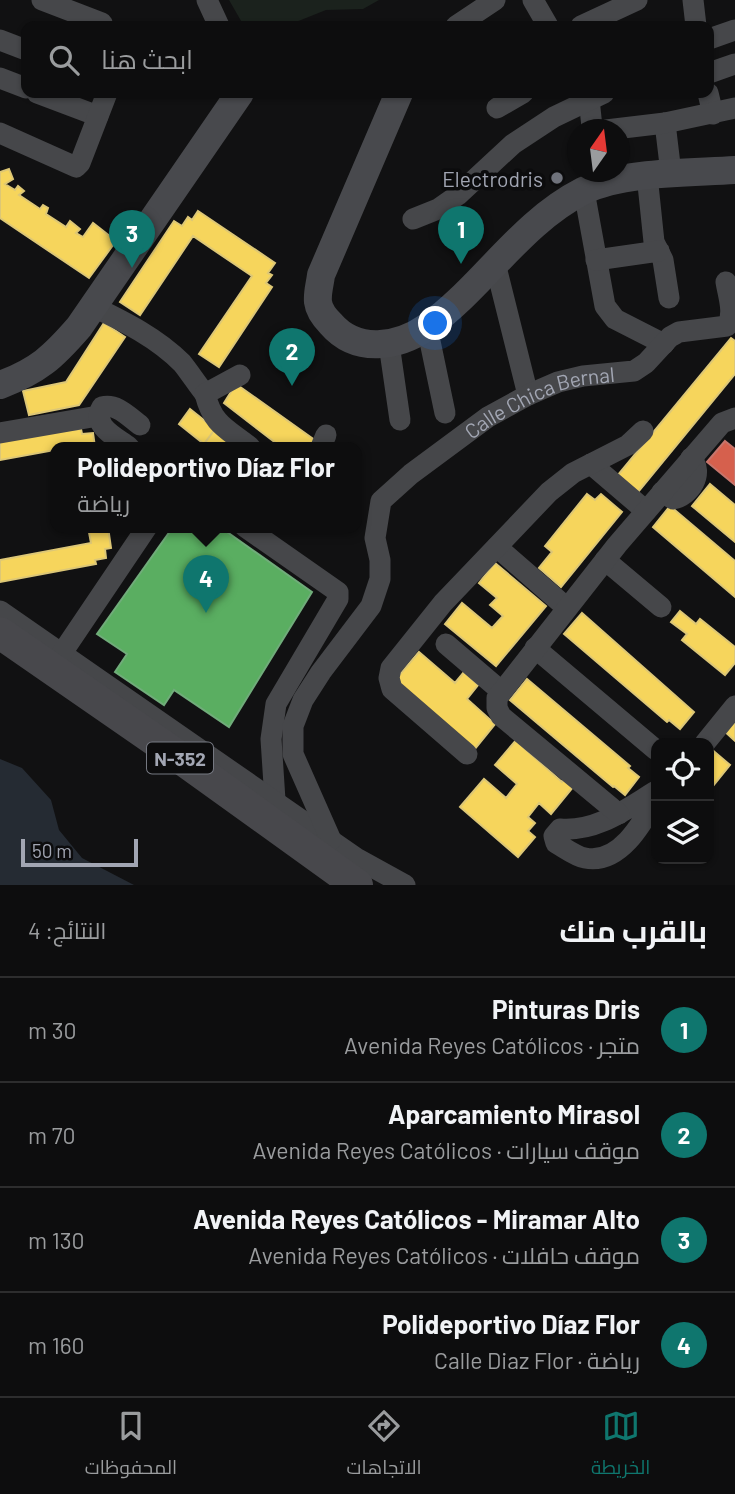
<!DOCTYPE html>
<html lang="ar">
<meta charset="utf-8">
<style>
:root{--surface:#0d0d0e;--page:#1b1b1c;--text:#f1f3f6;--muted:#9a9c9e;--line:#2d2d2e;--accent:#0f766e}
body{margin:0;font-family:Barlow,Cairo,sans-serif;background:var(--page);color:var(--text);direction:rtl}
.controls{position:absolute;right:21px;bottom:21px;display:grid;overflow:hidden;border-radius:14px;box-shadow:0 2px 5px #0004}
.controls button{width:63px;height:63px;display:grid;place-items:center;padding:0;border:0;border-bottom:2px solid var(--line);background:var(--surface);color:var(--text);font:35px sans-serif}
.compass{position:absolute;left:567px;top:119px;width:63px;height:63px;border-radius:50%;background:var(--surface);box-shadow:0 2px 5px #0004;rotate:14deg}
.scale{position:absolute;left:21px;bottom:18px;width:117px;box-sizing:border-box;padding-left:7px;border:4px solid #a2a6b3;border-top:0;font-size:19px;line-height:24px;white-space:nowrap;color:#a2a6b3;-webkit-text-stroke:5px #0c0c0d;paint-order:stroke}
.you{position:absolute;left:436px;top:324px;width:24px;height:24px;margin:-18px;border:5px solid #fff;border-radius:50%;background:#1a73e8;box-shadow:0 0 0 10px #1a73e833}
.badge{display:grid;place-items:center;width:46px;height:46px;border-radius:50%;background:var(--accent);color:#fff;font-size:23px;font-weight:700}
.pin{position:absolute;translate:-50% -58px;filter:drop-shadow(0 2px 4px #0008)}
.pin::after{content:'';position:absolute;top:37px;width:24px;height:21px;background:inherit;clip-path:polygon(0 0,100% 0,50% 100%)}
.popup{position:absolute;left:50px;top:442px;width:312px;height:91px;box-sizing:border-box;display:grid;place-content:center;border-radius:14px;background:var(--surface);filter:drop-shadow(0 2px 5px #0005);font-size:23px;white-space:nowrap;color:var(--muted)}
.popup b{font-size:26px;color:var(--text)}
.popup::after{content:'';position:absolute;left:50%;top:100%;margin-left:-14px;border:14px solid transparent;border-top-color:var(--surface)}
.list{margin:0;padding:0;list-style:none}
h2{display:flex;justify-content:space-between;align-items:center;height:91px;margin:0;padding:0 28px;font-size:30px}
h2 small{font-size:23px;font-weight:400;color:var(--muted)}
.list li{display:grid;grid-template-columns:46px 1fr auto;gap:21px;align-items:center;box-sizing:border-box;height:105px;padding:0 28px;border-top:2px solid var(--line)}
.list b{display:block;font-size:26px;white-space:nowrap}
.list p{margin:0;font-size:23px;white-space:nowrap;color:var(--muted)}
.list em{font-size:23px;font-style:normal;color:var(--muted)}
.icon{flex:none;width:38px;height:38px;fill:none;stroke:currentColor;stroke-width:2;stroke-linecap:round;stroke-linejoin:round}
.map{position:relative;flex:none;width:735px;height:885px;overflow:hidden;direction:ltr}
.search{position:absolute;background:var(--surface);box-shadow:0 2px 5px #0004;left:21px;right:21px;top:21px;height:77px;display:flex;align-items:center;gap:18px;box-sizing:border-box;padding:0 24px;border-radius:14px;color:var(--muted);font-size:26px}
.sheet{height:511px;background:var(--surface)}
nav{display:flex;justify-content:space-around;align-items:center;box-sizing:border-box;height:98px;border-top:2px solid var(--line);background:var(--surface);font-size:19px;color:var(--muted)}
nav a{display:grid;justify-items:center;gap:4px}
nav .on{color:var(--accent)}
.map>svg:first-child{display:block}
.green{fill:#1b221d}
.water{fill:#252b33}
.homes{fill:#f6d55c;stroke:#ddc776;stroke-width:2}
.shops{fill:#d6604d;stroke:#c6756c;stroke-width:2}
.public{fill:#5aae61;stroke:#70ac7a;stroke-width:2}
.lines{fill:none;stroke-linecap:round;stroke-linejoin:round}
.minor{stroke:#46474a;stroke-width:21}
.major{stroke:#48494d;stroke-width:28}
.highway{stroke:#48484c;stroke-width:32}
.poi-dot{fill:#6f727b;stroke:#0c0c0d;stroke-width:2.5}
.labels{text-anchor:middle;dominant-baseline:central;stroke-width:7;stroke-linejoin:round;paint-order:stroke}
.shield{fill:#0c0c0d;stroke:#757881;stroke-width:2}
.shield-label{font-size:19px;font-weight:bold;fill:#a2a6b3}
.poi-label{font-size:21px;fill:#a2a6b3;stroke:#0c0c0d;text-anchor:end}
.street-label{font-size:21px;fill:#a2a6b3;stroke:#0c0c0d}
</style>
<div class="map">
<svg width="735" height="885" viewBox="0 0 735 885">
<rect width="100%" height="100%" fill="#111112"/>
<path class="green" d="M 229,0 L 379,0 L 363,9 L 326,10 L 286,26 L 244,26 Z"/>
<path class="water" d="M 0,759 L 22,768 L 51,800 L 59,830 L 82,858 L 134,885 L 0,885 Z"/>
<path class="homes" d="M 9,169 L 13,179 L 5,184 L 15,190 L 18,186 L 24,191 L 19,195 L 40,209 L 43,205 L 48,208 L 46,214 L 66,227 L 70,221 L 80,229 L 76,233 L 83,237 L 93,223 L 116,241 L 89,278 L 0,218 L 0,172 Z
M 198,211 L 275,263 L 268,273 L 272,275 L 266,283 L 272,287 L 219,367 L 199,354 L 252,276 L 193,236 L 140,315 L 120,302 L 174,221 L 182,226 L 188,217 L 192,220 Z
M 104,323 L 125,337 L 79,405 L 29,415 L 23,391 L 66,382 Z
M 731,338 L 735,341 L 735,374 L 638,492 L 618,475 Z
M 236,384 L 316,441 L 311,447 L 281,447 L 224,403 Z
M 190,409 L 215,429 L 204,444 L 179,424 Z
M 81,429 L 82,434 L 93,433 L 95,447 L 55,447 L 55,450 L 0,460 L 0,437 Z
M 215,429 L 236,447 L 208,447 L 204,444 Z
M 710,484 L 735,505 L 735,542 L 692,506 Z
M 587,494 L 595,500 L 601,494 L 622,512 L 561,587 L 539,568 L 552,552 L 545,546 Z
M 670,506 L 735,561 L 735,597 L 653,527 Z
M 88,527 L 108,527 L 111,548 L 105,549 L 106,558 L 95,560 L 96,564 L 0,582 L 0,560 L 91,543 Z
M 495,563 L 546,606 L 496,666 L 445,624 L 462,603 L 492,628 L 503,616 L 490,605 L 497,598 L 479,583 Z
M 680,611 L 696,624 L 700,619 L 735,647 L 735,663 L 725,675 L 682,640 L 687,634 L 671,622 Z
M 582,613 L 694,712 L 680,729 L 669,720 L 667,722 L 564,634 Z
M 419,652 L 455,683 L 464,672 L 478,685 L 467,699 L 495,724 L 474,750 L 395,680 Z
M 527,679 L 630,766 L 628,768 L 639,777 L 625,795 L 614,786 L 613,787 L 510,700 Z
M 735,716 L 735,741 L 723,730 Z
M 517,739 L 525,749 L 562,782 L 564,779 L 573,787 L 551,814 L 539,803 L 528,817 L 535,823 L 528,831 L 535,837 L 518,857 L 460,807 L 484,779 L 506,798 L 517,784 L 495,765 Z
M 710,748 L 730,765 L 709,791 L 709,750 Z"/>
<path class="shops" d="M 725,441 L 735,449 L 735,485 L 707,462 Z"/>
<path class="public" d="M 173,527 L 220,527 L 312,592 L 229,727 L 174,690 L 164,705 L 115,672 L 127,654 L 97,634 Z"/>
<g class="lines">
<g class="minor">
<path d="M 42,0 L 102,23"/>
<path d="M 207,0 L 219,26"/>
<path d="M 533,0 L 548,26"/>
<path d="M 693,0 L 696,26"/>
<path d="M 456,26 L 495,0"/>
<path d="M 581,26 L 637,0"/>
<path d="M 709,39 L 735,30"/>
<path d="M 0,40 L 26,50"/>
<path d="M 709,73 L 735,64"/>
<path d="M 0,78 L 26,88"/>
<path d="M 37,93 L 98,116"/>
<path d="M 708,93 L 713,114"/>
<path d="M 589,99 L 592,127 L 594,130"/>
<path d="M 497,108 L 523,93"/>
<path d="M 665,123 L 671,173"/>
<path d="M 606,130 L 665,123 L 735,108"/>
<path d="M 0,133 L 76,167 L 80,163 L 107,93"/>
<path d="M 647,175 L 654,242 L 663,260 L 669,298"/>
<path d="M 584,191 L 605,306 L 615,319 L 664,344"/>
<path d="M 413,219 L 438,209 L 458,195 L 513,144 L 554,117 L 604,93"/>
<path d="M 596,260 L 659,251"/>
<path d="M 495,263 L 528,395"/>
<path d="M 94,307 C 125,322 157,338 182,363 C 190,373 197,384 205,394"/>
<path d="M 427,327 L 445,413"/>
<path d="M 389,344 L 400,420"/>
<path d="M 240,375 L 205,394 C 213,425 226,428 250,447"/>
<path d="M 0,433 L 98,416"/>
<path d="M 129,447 C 116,437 91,426 102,407 C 117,403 129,417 140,425"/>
<path d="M 321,447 L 326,435"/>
<path d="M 591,464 L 646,511"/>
<path d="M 662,492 L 673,499 C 690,496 705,473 691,458"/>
<path d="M 245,527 L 338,592 L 338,599 L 276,704 L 271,739 L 275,800"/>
<path d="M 497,547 L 567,608"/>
<path d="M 605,560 L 661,607"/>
<path d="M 0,611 L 356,858 L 405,885"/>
<path d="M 446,644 L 501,691"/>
<path d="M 535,648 L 656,750"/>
<path d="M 62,653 L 147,527"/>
<path d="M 705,743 L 735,706"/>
<path d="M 467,754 L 392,689 L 389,678 L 391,668 L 443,603 L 549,492 L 573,473 L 628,445 L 643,431"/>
<path d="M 656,791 C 626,809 597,832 560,829 L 554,836 L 556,843 C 565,848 575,856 585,858 C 619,865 642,824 656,799"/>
<path d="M 619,814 L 501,716 L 497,708 L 497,698 L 617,545 L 722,423 L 735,418"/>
<path id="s1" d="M 331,840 L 293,754 L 293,726 L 303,700 L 321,672 L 371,606 L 380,579 L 380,560 L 375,538 L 381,501 L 411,474 L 488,417 L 528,395 L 558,382 L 583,376 L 634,371 L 646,363 L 670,337 L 679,332 L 727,326 C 735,314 728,295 726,282"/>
</g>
<path class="major" d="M 399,93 L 321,275 C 320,284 317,293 318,302 C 319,310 325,318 331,324 C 357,354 398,347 427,327 C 483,287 520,223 583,191 C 624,171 690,173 735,170
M 0,385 C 38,371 53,357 79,327 L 240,93"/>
<path class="highway" d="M 0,633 L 182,759 L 357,885"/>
</g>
<circle class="poi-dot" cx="557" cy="178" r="7"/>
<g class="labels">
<rect class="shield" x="147" y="742.5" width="66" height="31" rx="5"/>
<g class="shield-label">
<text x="180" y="758">N-352</text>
</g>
<g class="poi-label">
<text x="543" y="178">Electrodris</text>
</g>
<g class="street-label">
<text stroke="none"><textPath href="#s1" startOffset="564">Calle Chica Bernal</textPath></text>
</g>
</g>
</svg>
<div class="controls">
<button><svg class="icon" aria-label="locate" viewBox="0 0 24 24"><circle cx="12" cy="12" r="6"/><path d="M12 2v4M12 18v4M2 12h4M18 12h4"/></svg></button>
<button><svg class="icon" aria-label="layers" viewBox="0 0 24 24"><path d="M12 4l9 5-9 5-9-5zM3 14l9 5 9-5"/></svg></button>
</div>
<svg class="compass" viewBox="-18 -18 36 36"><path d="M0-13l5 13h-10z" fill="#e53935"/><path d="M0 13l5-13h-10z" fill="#9a9c9e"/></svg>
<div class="scale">50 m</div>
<div class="you"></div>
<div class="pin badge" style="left:461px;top:264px">1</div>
<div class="pin badge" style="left:292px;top:386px">2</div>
<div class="pin badge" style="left:132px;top:268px">3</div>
<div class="pin badge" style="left:206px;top:613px">4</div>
<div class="popup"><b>Polideportivo Díaz Flor</b>رياضة</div>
<div class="search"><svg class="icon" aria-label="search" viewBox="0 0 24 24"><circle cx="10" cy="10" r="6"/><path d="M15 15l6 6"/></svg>ابحث هنا</div>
</div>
<section class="sheet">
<h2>بالقرب منك<small>النتائج: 4</small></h2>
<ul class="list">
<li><span class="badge">1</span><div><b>Pinturas Dris</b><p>متجر · Avenida Reyes Católicos</p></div><em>30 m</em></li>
<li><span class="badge">2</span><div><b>Aparcamiento Mirasol</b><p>موقف سيارات · Avenida Reyes Católicos</p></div><em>70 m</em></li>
<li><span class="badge">3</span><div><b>Avenida Reyes Católicos - Miramar Alto</b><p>موقف حافلات · Avenida Reyes Católicos</p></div><em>130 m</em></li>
<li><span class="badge">4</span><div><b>Polideportivo Díaz Flor</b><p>رياضة · Calle Diaz Flor</p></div><em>160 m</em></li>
</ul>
</section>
<nav>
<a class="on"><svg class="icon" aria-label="map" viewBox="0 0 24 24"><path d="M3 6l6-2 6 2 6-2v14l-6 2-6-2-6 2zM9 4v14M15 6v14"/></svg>الخريطة</a>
<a><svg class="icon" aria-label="directions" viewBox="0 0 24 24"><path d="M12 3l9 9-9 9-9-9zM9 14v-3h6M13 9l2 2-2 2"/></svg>الاتجاهات</a>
<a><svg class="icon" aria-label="saved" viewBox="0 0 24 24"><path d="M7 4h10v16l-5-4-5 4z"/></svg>المحفوظات</a>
</nav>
